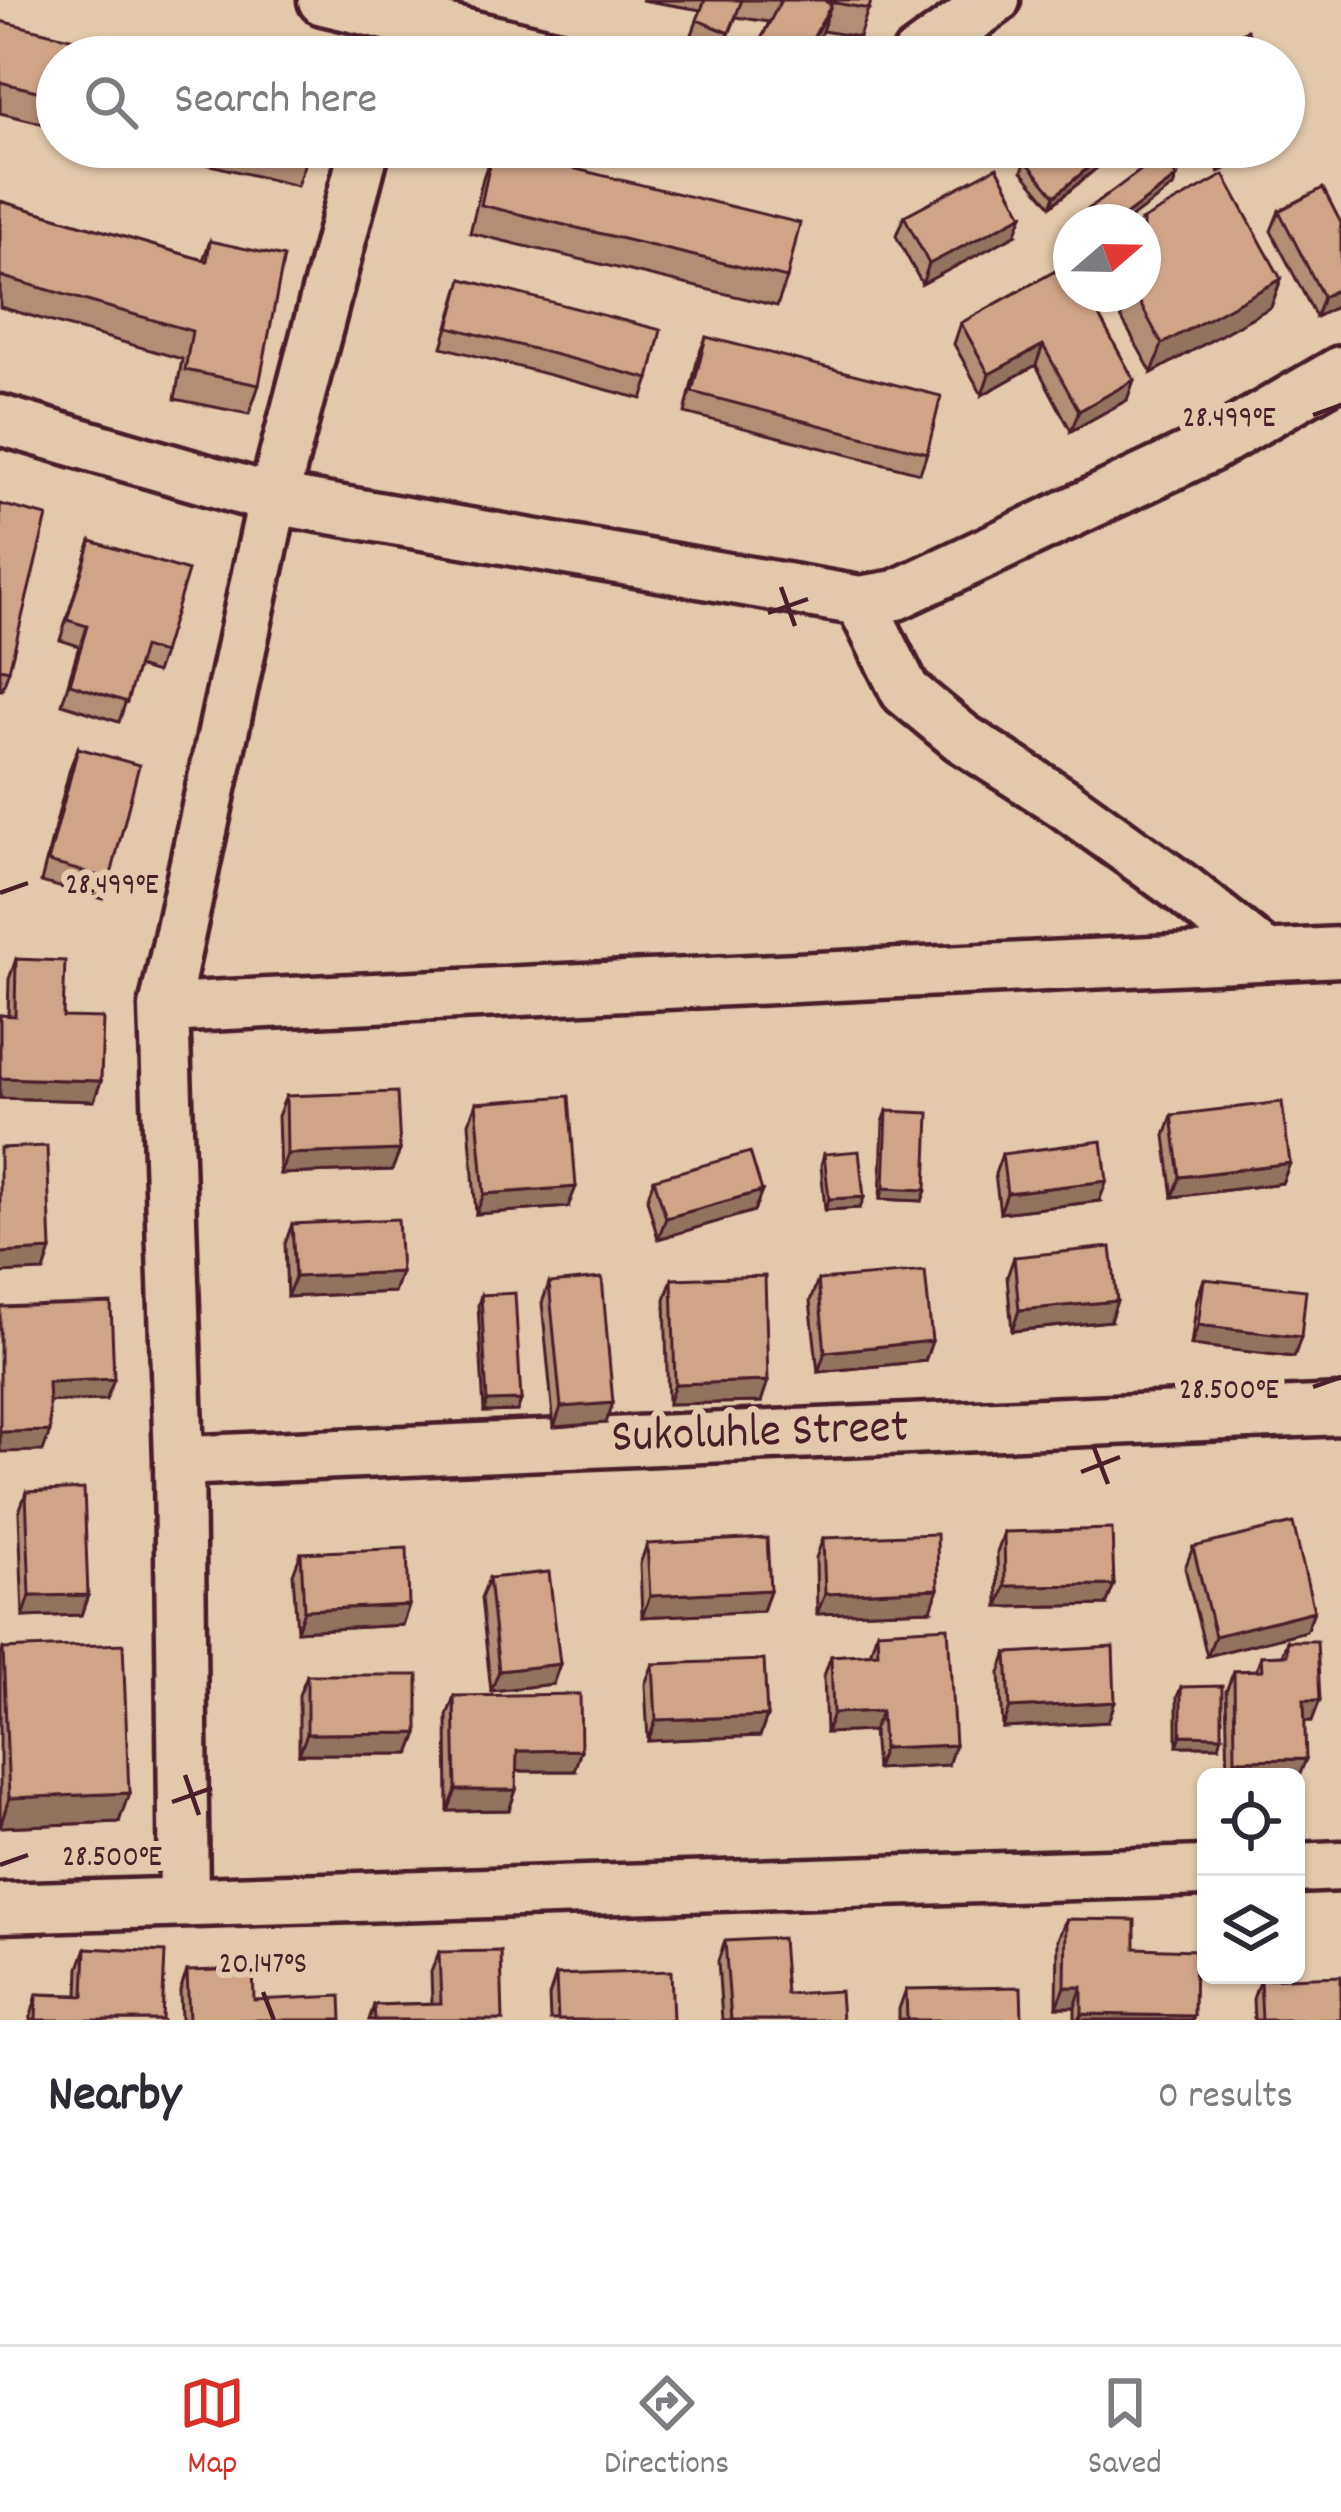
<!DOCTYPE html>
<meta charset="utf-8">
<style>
:root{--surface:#fff;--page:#f2f2f3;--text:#2b2b33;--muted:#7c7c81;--line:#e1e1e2;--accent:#d93025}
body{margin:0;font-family:Dekko,sans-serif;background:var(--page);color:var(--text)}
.controls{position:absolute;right:36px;bottom:36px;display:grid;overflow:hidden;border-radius:18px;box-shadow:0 3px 9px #0004}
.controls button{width:108px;height:108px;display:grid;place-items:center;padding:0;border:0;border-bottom:3px solid var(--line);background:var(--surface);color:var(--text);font:60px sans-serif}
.compass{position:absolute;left:1053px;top:204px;width:108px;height:108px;border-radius:50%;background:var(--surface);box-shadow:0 3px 9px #0004;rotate:70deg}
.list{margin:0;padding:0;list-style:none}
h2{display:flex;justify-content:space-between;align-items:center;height:156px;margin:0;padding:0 48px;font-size:51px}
h2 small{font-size:39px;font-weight:400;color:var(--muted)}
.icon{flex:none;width:66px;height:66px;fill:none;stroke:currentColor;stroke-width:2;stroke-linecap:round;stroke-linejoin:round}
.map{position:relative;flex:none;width:1341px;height:2020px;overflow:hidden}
.search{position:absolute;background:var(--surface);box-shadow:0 3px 9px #0004;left:36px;right:36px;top:36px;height:132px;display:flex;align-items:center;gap:30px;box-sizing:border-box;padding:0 42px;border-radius:66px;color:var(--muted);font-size:45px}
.sheet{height:324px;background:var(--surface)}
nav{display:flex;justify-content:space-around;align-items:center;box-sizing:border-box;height:168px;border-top:3px solid var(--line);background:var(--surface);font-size:33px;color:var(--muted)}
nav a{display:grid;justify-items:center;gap:6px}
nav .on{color:var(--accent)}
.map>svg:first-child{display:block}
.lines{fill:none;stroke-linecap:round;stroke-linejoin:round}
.street-casing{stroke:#4a1f2b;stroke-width:57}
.street{stroke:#e2c9ab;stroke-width:48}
.wall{fill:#b48d75;stroke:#4a1f2b;stroke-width:3}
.shaded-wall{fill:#92735f;stroke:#4a1f2b;stroke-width:3}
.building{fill:#d1a488;stroke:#4a1f2b;stroke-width:3}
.ticks{fill:none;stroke:#4a1f2b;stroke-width:4.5}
.labels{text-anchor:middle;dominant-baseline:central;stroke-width:12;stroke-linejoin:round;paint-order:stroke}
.street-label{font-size:48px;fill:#4a1f2b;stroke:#e2c9ab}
.ticks-label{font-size:30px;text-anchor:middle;fill:#4a1f2b;stroke:#e2c9ab;stroke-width:12;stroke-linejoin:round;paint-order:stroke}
</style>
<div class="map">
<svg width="1341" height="2020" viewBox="0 0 1341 2020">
<rect width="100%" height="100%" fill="#e2c9ab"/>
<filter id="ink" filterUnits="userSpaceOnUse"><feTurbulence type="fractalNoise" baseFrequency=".00833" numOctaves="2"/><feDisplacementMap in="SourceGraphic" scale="24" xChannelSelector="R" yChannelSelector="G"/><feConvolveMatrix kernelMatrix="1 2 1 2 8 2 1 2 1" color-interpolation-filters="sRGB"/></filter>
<g filter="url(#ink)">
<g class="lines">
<g class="street-casing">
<path id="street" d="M 323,0 L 562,57
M 916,57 L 995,0
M 0,420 L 273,499 L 860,601 L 896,595 L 1208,448 L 1341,371
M 860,601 L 905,691 L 962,738 L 1065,804 L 1183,889 L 1265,955
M 164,1008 L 1341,952
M 179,1461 L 1341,1410
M 1296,1868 L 1341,1866
M 184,1902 L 179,1461 L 164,1008 L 273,499 L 365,147
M 0,1908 L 1206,1871"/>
</g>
<use href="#street" class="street"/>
</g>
<path class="wall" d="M 641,0 L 871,0 L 859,37 L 822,31 L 808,57 L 754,57 L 769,22 L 736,17 L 720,57 L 708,57 L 687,48 L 701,10 Z
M 0,21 L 57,57 L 57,127 L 0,113 Z
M 137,147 L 310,147 L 297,186 Z
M 1207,147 L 1271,147 L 1219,172 Z
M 493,149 L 787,278 L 777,306 L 470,233 L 483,178 Z
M 1103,155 L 1099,166 L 1051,206 L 1022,171 L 1026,161 Z
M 0,201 L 203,260 L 210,241 L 259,385 L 249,414 L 175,399 L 182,359 L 0,307 Z
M 1279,211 L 1341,304 L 1316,317 L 1271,231 Z
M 904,216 L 1015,235 L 922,284 L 896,236 Z
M 1070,263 L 1127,400 L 1071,431 L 1036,365 L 982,395 L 954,344 L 961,323 Z
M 462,279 L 649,379 L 642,399 L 442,347 Z
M 1281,279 L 1271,307 L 1152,373 L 1108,294 L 1143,294 Z
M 706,337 L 927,453 L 920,473 L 685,413 L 698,357 Z
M 0,504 L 9,670 L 2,690 L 0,690 Z
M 91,541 L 163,653 L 156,673 L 137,667 L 119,722 L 62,704 L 79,646 L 60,640 Z
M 78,748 L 110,879 L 103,899 L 41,882 L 70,768 Z
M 16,959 L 63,1017 L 101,1081 L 94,1101 L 0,1098 L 0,1015 L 8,1016 L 9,979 Z
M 286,1096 L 400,1150 L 392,1170 L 280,1174 L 278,1116 Z
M 476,1103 L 568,1207 L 476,1214 L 469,1123 Z
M 887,1111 L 926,1190 L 922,1201 L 880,1199 L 883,1122 Z
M 1172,1115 L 1290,1163 L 1282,1183 L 1173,1197 L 1165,1136 Z
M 824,1154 L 864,1197 L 860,1208 L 825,1210 L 821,1165 Z
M 1002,1154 L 1099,1201 L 1000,1213 L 995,1174 Z
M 654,1179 L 762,1191 L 754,1211 L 658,1239 L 647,1199 Z
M 292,1224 L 401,1272 L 394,1292 L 287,1297 L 285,1244 Z
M 1014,1257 L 1110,1321 L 1012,1331 L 1007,1277 Z
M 672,1279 L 761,1402 L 668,1404 L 665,1299 Z
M 1204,1279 L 1301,1337 L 1294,1357 L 1191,1345 L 1197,1299 Z
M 818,1280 L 932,1341 L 925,1361 L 818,1372 L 810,1301 Z
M 549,1283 L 606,1423 L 554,1427 L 542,1303 Z
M 481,1295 L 521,1400 L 517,1411 L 484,1412 L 478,1305 Z
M 26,1492 L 88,1595 L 81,1615 L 23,1617 L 19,1512 Z
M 1004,1532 L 1106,1605 L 998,1607 L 997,1552 Z
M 823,1538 L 931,1610 L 817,1614 L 816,1558 Z
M 647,1544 L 770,1590 L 763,1611 L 642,1617 L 640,1564 Z
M 1193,1547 L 1314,1611 L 1306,1631 L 1207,1656 L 1185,1568 Z
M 301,1553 L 409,1605 L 402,1625 L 297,1631 L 293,1574 Z
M 489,1578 L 553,1684 L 491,1691 L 481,1598 Z
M 877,1631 L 948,1765 L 876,1769 L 873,1731 L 826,1733 L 824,1676 L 831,1656 L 870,1654 Z
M 1287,1641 L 1312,1721 L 1305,1721 L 1298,1779 L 1296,1779 L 1296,1777 L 1228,1777 L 1226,1691 L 1234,1671 L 1256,1670 L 1261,1656 L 1282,1655 Z
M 3,1649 L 119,1822 L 0,1827 L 0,1657 Z
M 1007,1653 L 1108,1722 L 1003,1728 L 1000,1673 Z
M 653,1664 L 767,1716 L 760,1736 L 648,1741 L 645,1684 Z
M 307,1675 L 418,1733 L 410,1754 L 299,1754 L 299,1695 Z
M 1181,1687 L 1219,1746 L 1177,1746 L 1177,1697 Z
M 454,1696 L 574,1771 L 516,1771 L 516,1790 L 509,1810 L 448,1811 L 447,1716 Z
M 1066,1919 L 1194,2016 L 1192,2020 L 1075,2020 L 1075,2007 L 1057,2007 L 1058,1939 Z
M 725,1941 L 786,1994 L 842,2020 L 722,2020 L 718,1961 Z
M 86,1948 L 162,2020 L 30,2020 L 37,1994 L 78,1995 L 79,1968 Z
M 439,1952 L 503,2020 L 369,2020 L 374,2005 L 432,2003 L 431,1972 Z
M 187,1971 L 254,2000 L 342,2020 L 181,2020 L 180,1991 Z
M 556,1975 L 673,2020 L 550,2020 L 549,1996 Z
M 1260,1979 L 1341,2020 L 1254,2020 L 1253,1999 Z
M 906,1989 L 1022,2020 L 899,2020 L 899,2009 Z"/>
<path class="shaded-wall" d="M 831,5 L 821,34 L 808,57 L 803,57 Z
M 1235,147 L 1271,147 L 1219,172 L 1226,151 Z
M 1103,155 L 1099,166 L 1051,206 L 1055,196 Z
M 1177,177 L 1173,187 L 1126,222 L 1116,222 Z
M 1023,215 L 1015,235 L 922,284 L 929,264 Z
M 1281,279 L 1271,307 L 1152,373 L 1162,344 Z
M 1341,287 L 1341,304 L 1316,317 L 1323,297 Z
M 1043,345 L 1036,365 L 982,395 L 989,374 Z
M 1134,380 L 1127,400 L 1071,431 L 1079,411 Z
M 0,1078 L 101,1081 L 94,1101 L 0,1098 Z
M 400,1150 L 392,1170 L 280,1174 L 287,1154 Z
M 1290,1163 L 1282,1183 L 1173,1197 L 1180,1177 Z
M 1107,1181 L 1099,1201 L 1000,1213 L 1007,1193 Z
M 576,1187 L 568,1207 L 476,1214 L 484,1194 Z
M 884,1188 L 926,1190 L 922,1201 L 880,1199 Z
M 762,1191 L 754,1211 L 658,1239 L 666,1218 Z
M 864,1197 L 860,1208 L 825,1210 L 829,1199 Z
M 51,1250 L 44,1271 L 0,1273 L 0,1253 Z
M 401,1272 L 394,1292 L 287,1297 L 295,1277 Z
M 1117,1301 L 1110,1321 L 1012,1331 L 1019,1310 Z
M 1198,1325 L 1301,1337 L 1294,1357 L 1191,1345 Z
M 932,1341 L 925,1361 L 818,1372 L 825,1352 Z
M 114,1379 L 106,1400 L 41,1402 L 48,1382 Z
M 768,1381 L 761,1402 L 668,1404 L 675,1384 Z
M 521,1400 L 517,1411 L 484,1412 L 487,1401 Z
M 613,1403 L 606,1423 L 554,1427 L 561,1407 Z
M 50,1431 L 43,1451 L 0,1452 L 0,1432 Z
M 1114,1585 L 1106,1605 L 998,1607 L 1005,1586 Z
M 938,1589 L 931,1610 L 817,1614 L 825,1594 Z
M 770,1590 L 763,1611 L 642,1617 L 650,1596 Z
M 88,1595 L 81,1615 L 23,1617 L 30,1596 Z
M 409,1605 L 402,1625 L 297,1631 L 304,1610 Z
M 1314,1611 L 1306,1631 L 1207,1656 L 1215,1636 Z
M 560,1664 L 553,1684 L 491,1691 L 499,1671 Z
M 1304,1700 L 1320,1700 L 1312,1721 L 1297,1721 Z
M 1115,1702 L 1108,1722 L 1003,1728 L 1010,1708 Z
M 881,1711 L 873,1731 L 826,1733 L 833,1713 Z
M 767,1716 L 760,1736 L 648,1741 L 656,1720 Z
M 418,1733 L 410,1754 L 299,1754 L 307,1734 Z
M 1181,1735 L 1222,1736 L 1219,1746 L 1177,1746 Z
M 955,1745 L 948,1765 L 876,1769 L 883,1748 Z
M 581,1750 L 574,1771 L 509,1771 L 517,1751 Z
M 1306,1759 L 1298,1779 L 1296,1779 L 1296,1777 L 1229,1777 L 1235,1760 Z
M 456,1790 L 516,1790 L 509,1810 L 448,1811 Z
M 129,1793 L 119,1822 L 0,1827 L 9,1798 Z
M 1065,1987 L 1082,1987 L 1075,2007 L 1057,2007 Z
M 1082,2014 L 1194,2016 L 1192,2020 L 1079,2020 Z"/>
<path class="building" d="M 705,0 L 742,0 L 729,33 L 697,20 Z
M 781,0 L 871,0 L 869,9 L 825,1 L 831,5 L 803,57 L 789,57 L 760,41 Z
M 0,21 L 148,57 L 57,57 L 57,96 L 0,82 Z
M 1247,30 L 1260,57 L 1189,57 Z
M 268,46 L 315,57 L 266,57 Z
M 1284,108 L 1290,121 L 1284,124 Z
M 263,147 L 310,147 L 307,158 Z
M 1042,147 L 1096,147 L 1103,155 L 1055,196 L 1026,161 Z
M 493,149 L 800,223 L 787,278 L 481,205 Z
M 1161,155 L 1177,177 L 1116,222 L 1071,222 Z
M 997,167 L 1023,215 L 929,264 L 904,216 Z
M 1224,175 L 1281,279 L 1162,344 L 1135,294 L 1143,294 L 1143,222 L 1139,222 Z
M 1323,188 L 1341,223 L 1341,287 L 1323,297 L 1279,211 Z
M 0,201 L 207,261 L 210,241 L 284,257 L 259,385 L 185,370 L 192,331 L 0,276 Z
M 1070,263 L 1071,294 L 1087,294 L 1134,380 L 1079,411 L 1043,345 L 989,374 L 961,323 Z
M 462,279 L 661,330 L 649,379 L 449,327 Z
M 706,337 L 941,396 L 927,453 L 692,392 Z
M 0,504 L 47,516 L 9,670 L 0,668 Z
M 91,541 L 188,571 L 163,653 L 143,647 L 127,702 L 70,684 L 87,626 L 67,620 Z
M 78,748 L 139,765 L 110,879 L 48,862 Z
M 16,959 L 65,961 L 63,1017 L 103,1018 L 101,1081 L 0,1078 L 0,1015 L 15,1016 Z
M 397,1092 L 400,1150 L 287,1154 L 286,1096 Z
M 569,1096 L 576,1187 L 484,1194 L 476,1103 Z
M 1282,1102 L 1290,1163 L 1180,1177 L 1172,1115 Z
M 887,1111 L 929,1113 L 926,1190 L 884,1188 Z
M 1102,1141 L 1107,1181 L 1007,1193 L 1002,1154 Z
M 47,1146 L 51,1250 L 0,1253 L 0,1148 Z
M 859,1151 L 864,1197 L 829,1199 L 824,1154 Z
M 750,1152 L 762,1191 L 666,1218 L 654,1179 Z
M 398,1219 L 401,1272 L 295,1277 L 292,1224 Z
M 1111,1247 L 1117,1301 L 1019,1310 L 1014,1257 Z
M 925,1271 L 932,1341 L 825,1352 L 818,1280 Z
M 765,1276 L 768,1381 L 675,1384 L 672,1279 Z
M 602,1278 L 613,1403 L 561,1407 L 549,1283 Z
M 1204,1279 L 1306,1290 L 1301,1337 L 1198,1325 Z
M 515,1293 L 521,1400 L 487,1401 L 481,1295 Z
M 111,1303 L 114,1379 L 48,1382 L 50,1431 L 0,1432 L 0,1307 Z
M 84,1489 L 88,1595 L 30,1596 L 26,1492 Z
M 1293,1523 L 1314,1611 L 1215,1636 L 1193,1547 Z
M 1112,1529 L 1114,1585 L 1005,1586 L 1004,1532 Z
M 937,1534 L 938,1589 L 825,1594 L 823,1538 Z
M 767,1538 L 770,1590 L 650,1596 L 647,1544 Z
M 407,1548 L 409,1605 L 304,1610 L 301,1553 Z
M 549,1572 L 560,1664 L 499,1671 L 489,1578 Z
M 948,1627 L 955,1745 L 883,1748 L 881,1711 L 833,1713 L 831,1656 L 878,1653 L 877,1631 Z
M 1287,1641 L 1317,1641 L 1320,1700 L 1304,1700 L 1306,1759 L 1235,1760 L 1234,1671 L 1262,1670 L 1261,1656 L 1287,1655 Z
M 123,1644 L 129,1793 L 9,1798 L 3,1649 Z
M 1113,1647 L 1115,1702 L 1010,1708 L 1007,1653 Z
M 764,1660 L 767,1716 L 656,1720 L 653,1664 Z
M 307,1675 L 418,1675 L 418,1733 L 307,1734 Z
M 1222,1686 L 1222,1736 L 1181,1735 L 1181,1687 Z
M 580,1694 L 581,1750 L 517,1751 L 516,1790 L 456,1790 L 454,1696 Z
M 1066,1919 L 1135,1920 L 1135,1948 L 1195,1950 L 1194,2016 L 1082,2014 L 1082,1987 L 1065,1987 Z
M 782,1938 L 786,1994 L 840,1991 L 842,2020 L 731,2020 L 725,1941 Z
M 86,1948 L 165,1952 L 162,2020 L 36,2020 L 37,1994 L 84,1996 Z
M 501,1951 L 503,2020 L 375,2020 L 374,2005 L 441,2003 L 439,1952 Z
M 253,1969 L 254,2000 L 341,1996 L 342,2020 L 189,2020 L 187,1971 Z
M 671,1971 L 673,2020 L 558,2020 L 556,1975 Z
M 1341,1976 L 1341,2020 L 1262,2020 L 1260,1979 Z
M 1021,1987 L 1022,2020 L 907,2020 L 906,1989 Z"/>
</g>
<path class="ticks" d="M 1313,415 L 1341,405M 781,587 L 795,626M 768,613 L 808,599M 0,893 L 28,883M 1313,1387 L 1341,1377M 1093,1445 L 1108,1484M 1081,1472 L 1120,1457M 185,1775 L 199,1815M 172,1802 L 212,1788M 0,1865 L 28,1855M 263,1992 L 274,2020"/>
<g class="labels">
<g class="street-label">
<text transform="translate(760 1435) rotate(-2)">Sukoluhle Street</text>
</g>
</g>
<g class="ticks-label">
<text x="1229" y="426">28.499°E</text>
<text x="112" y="893">28.499°E</text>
<text x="1229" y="1398">28.500°E</text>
<text x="112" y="1865">28.500°E</text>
<text x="263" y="1972">20.147°S</text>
</g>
</svg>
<div class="controls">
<button><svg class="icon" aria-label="locate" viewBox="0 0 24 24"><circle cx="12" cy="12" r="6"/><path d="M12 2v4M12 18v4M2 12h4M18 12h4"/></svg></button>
<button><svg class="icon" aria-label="layers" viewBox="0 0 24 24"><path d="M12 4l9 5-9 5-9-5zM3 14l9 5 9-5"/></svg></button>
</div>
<svg class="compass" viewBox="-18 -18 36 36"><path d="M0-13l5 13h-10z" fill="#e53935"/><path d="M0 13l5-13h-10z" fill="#7c7c81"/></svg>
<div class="search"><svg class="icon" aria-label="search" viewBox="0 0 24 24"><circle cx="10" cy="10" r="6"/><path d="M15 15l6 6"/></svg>Search here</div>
</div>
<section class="sheet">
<h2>Nearby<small>0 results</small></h2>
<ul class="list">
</ul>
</section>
<nav>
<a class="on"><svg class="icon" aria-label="map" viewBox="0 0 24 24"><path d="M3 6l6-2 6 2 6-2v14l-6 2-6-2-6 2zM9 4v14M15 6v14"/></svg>Map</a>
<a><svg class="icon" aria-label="directions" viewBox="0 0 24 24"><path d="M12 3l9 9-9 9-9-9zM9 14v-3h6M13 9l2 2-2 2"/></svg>Directions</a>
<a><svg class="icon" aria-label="saved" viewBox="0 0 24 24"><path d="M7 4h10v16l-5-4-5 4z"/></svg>Saved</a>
</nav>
